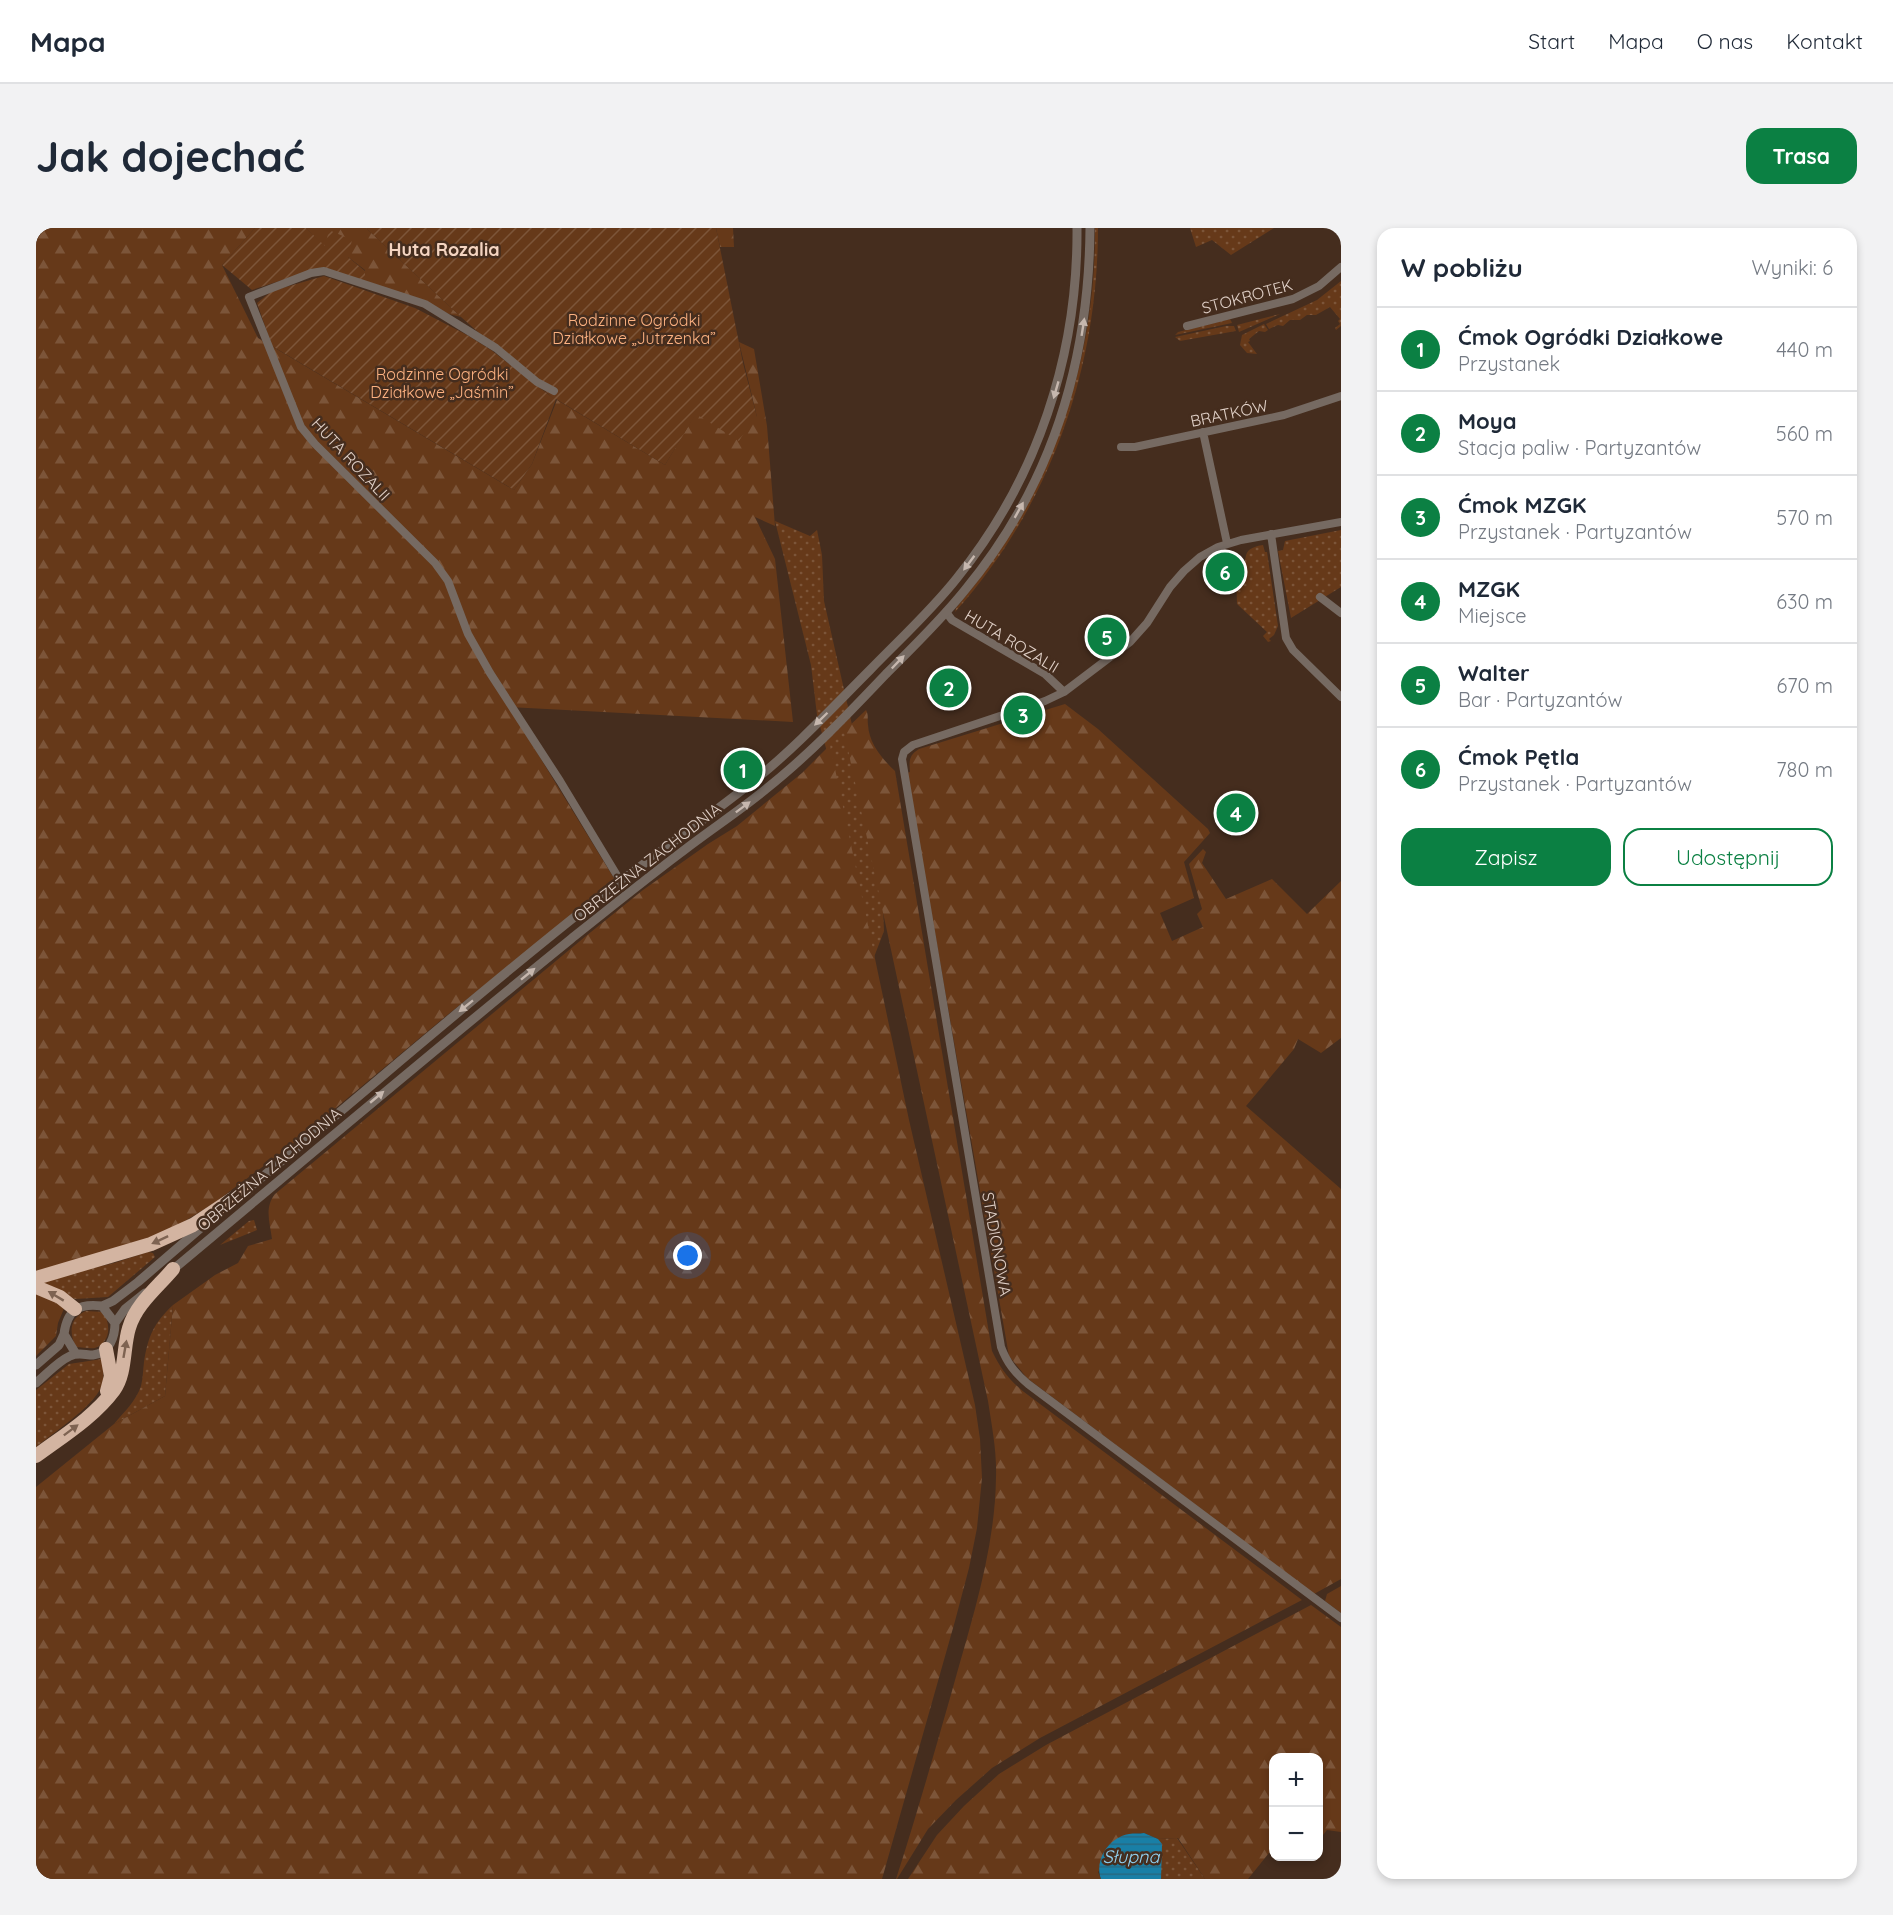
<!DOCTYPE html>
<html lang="pl">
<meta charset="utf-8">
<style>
:root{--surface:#fff;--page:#f2f2f3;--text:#1f2937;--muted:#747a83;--line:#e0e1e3;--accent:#0b8043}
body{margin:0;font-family:Quicksand,sans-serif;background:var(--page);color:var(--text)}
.controls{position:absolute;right:18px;bottom:18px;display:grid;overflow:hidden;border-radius:12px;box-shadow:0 3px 9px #0003}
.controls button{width:54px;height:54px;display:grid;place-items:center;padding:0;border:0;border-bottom:2px solid var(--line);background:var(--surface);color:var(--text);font:30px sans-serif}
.you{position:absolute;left:652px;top:1028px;width:21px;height:21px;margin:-15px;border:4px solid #fff;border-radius:50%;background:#1a73e8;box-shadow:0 0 0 9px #1a73e833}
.badge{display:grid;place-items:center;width:39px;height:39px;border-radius:50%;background:var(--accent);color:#fff;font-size:20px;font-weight:700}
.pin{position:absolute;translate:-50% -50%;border:3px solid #fff;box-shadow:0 2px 6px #0006}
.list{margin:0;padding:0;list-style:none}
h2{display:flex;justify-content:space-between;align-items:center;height:78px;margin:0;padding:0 24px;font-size:26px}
h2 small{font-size:20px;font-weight:400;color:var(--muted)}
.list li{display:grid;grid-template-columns:39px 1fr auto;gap:18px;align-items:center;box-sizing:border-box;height:84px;padding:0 24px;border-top:2px solid var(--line)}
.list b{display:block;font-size:22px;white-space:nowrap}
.list p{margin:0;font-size:20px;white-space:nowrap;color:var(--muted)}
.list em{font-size:20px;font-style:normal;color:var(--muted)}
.actions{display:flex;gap:12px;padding:18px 24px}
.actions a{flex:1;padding:14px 0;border:2px solid var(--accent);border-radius:18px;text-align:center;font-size:21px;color:var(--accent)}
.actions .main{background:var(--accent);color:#fff}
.map{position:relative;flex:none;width:1305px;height:1651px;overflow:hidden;border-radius:18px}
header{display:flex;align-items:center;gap:36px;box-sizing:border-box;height:84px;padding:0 30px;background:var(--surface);border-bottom:2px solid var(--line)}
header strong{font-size:28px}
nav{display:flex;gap:33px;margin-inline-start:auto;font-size:21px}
.intro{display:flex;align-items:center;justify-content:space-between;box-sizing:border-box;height:144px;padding:0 36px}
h1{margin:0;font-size:42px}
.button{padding:15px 27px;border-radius:18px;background:var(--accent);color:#fff;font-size:21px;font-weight:700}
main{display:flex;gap:36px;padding:0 36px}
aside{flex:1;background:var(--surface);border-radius:18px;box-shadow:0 3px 9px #0003}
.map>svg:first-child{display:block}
.grass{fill:url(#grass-dots)}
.forest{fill:url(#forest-firs)}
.garden{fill:url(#garden-furrows)}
.water{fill:url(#water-rules)}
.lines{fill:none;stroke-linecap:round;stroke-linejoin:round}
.minor{stroke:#766a62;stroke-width:8}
.tertiary{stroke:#766a62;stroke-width:9}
.motorway{stroke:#d3b4a1;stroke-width:14}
.oneway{fill:#c6b7ae}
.oneway2{fill:#7e6352}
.labels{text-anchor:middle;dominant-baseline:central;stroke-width:5;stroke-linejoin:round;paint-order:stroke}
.street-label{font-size:16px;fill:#e1d1c8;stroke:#452d1e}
.park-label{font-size:16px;fill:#fcb181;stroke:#452d1e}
.neighbourhood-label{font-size:18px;font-weight:bold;fill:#f4d4c1;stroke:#452d1e}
.water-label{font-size:18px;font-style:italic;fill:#91d3f4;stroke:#452d1e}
</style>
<header>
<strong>Mapa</strong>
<nav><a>Start</a><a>Mapa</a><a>O nas</a><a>Kontakt</a></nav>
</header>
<div class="intro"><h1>Jak dojechać</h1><a class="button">Trasa</a></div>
<main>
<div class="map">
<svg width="1305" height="1651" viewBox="0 0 1305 1651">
<defs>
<pattern id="grass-dots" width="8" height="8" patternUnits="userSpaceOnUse" patternTransform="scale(1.5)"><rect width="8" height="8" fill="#663919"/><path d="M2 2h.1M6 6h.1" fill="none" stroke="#7c5539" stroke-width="1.8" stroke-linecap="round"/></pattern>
<pattern id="forest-firs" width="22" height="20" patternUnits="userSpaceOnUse" patternTransform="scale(1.5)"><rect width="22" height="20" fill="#663919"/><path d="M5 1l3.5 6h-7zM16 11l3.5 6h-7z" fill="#7c5539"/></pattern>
<pattern id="garden-furrows" width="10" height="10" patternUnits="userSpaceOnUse" patternTransform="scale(1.5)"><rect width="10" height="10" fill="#663919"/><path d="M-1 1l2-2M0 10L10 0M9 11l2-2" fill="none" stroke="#7c5539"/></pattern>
<pattern id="water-rules" width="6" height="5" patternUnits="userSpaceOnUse" patternTransform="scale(1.5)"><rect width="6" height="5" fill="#197fa6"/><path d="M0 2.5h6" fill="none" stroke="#286981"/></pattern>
</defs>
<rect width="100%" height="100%" fill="#452d1e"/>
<path class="grass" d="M 1059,0 L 1062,0 C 1062,141 1014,279 919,384 L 920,380 C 1011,274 1060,140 1059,0 Z
M 1154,0 L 1238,0 L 1195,27 L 1176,12 L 1160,19 Z
M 1305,53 L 1305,98 L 1300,102 L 1299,100 L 1304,96 L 1302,93 L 1304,91 L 1294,79 L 1280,87 L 1271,87 L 1264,92 L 1254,92 L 1247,98 L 1242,97 L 1233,101 L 1230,96 L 1281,72 Z
M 1244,86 L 1203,104 L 1201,97 Z
M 1194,91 L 1196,95 L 1139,107 L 1142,104 Z
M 1228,96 L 1232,102 L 1229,104 L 1223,103 L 1213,111 L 1214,113 L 1212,114 L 1221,126 L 1211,125 L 1204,117 L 1206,107 Z
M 1190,98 L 1198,98 L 1200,103 L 1144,113 L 1139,109 Z
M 739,293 L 774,308 L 781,302 L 786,327 L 788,373 L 845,625 L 848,703 L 830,750 L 801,561 L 781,487 L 775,437 Z
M 1305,302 L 1305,359 L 1255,390 L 1242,323 L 1247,322 L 1249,313 Z
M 1227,317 L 1229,324 L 1231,324 L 1242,398 L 1238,407 L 1233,411 L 1235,413 L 1232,414 L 1227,408 L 1231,404 L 1201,376 L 1200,346 C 1217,334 1200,321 1227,317 Z
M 218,992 L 221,1002 L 184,1017 L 213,993 Z
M 112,1024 L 117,1025 L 119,1029 L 72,1069 L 39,1071 L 0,1053 L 78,1035 Z
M 137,1077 L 129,1168 L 78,1196 C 88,1184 100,1173 105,1158 C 107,1150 107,1142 108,1134 C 112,1108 118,1095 137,1077 Z
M 50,1083 L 67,1084 C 75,1096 75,1114 59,1120 C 53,1121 46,1119 40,1119 C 33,1105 33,1090 50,1083 Z
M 66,1131 C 67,1141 69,1150 65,1159 C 58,1178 16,1206 0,1219 L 0,1162 L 33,1136 Z
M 1141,1610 L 1169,1651 L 1125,1651 L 1122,1611 Z"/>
<path class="forest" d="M 0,0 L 219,0 L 186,37 L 222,110 L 478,262 L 496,236 L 521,172 L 629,237 L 660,185 L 703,212 L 717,189 L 721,189 L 703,114 L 718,121 L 731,198 L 739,298 L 719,289 L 739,331 L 757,494 L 473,479 L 579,652 L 410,788 L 253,919 L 178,975 L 128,1006 L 0,1046 Z
M 270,0 L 330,0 L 425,89 L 413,86 L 389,73 L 329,54 L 329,42 L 312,29 L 289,19 Z
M 680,0 L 697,0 L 698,19 L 684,19 Z
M 1029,476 L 1062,501 L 1172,601 L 1174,605 L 1148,634 L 1158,670 L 1124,685 L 1136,713 L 1167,699 L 1161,686 L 1166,681 L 1153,636 L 1167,621 L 1170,624 L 1166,635 L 1190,671 L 1236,651 L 1271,686 L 1305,653 L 1305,810 L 1285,825 L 1262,811 L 1258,821 L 1210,878 L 1305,961 L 1305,1351 L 1278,1366 L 991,1150 L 973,1128 L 871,545 L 874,544 C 873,533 873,527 883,521 Z
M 830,482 C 833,488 831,490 832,497 C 833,515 846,531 859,543 L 956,1123 C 964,1140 973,1152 988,1164 L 1266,1372 L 1004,1510 L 956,1540 L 920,1572 L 892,1601 L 861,1651 L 860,1651 C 880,1589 898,1526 916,1463 C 935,1394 959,1323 960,1250 C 961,1224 956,1199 952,1173 L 808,503 Z
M 794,517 L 873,892 L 939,1177 L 944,1211 L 946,1250 L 941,1300 L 933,1340 L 919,1393 L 846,1651 L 0,1651 L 0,1259 L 78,1196 L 129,1168 L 137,1077 L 179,1047 L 202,1035 L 212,1018 L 236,1011 C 234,995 228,980 239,966 L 550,708 L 607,662 L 672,616 L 701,598 L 766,545 Z
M 0,1065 L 29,1078 L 22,1095 L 20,1108 L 0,1128 Z
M 1305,1358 L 1305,1385 L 1289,1373 L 1291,1366 Z
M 1275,1377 L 1305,1399 L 1305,1604 L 1291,1602 L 1283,1612 L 1282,1530 L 1238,1530 L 1237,1620 L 1212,1651 L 1169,1651 L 1142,1610 L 1122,1611 L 1108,1605 L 1093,1606 L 1062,1644 L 1065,1651 L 872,1651 L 901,1607 L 928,1578 L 963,1546 L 1010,1517 Z"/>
<path class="garden" d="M 219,0 L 270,0 L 289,18 L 293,2 L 316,12 L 312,29 L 329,43 L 329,54 L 283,40 L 216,62 L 186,37 Z
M 330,0 L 680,0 L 707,135 L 721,189 L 717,190 L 703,213 L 660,186 L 629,237 L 520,171 L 496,236 L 478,262 L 236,118 L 221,75 L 236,63 L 288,48 L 379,80 L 431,107 L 455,122 L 517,170 L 425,89 Z"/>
<path class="water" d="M 1108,1605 L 1122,1611 L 1126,1616 L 1125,1651 L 1065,1651 C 1058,1632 1073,1609 1093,1606 C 1098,1605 1103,1606 1108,1605 Z"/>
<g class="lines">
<path class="minor" d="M 1151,98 L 1257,71 L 1283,58 L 1305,39
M 518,163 L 501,154 L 460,120 L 389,76 L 288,43 L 275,45 L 213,69 L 265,199 L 279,216 L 399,335 L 412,353 L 432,406 L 454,445 L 524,553 L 585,654
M 1167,204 L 1191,315
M 1085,219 L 1099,219 L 1248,187 L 1305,168
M 1305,294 L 1205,312 L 1182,319 L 1164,329 L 1148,343 L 1134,359 L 1111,395 L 1094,414 L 1028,464 L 1009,473 L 877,517 L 868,524 L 866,531 L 965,1119 C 971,1135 979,1145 992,1156 L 1305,1390
M 1235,306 L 1250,410 L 1257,422 L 1305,469
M 1284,369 L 1305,385
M 910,384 L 916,392 L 1009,446 L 1028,464"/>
<path class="tertiary" d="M 208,964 C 326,867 440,766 560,672 C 613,631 667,593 719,552 C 760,519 797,479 834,442 C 863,412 895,383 921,350 C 1001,251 1042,128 1041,0
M 134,1044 C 267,933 399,821 535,711 C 570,683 606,654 643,626 C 671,604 702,584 730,561 C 773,527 812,486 850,446 C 877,419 905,392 929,362 C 1016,257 1053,135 1054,0
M 66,1078 L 77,1073 L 102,1054 L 174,992
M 79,1095 L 89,1081 L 109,1065
M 0,1137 L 23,1117 L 28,1106
M 0,1155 C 11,1146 21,1134 34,1128 C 42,1124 49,1127 57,1127 C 74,1125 79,1108 79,1095 L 66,1078 C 43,1075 31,1082 28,1106 L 40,1126"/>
<path class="motorway" d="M 0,1050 L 115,1016 L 157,997 L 211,961
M 0,1059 L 24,1069 L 39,1081
M 70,1121 L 75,1148 L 71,1163
M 0,1228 C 27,1208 58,1189 78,1162 C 90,1146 87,1119 93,1100 C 100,1076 122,1059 137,1041"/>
</g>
<defs><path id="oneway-solid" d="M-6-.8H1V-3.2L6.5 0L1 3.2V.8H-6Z" transform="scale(1.5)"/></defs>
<g class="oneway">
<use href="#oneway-solid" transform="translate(1047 99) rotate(-81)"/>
<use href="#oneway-solid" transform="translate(1020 162) rotate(106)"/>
<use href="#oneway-solid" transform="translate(983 282) rotate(-61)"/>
<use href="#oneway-solid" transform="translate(933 335) rotate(127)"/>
<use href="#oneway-solid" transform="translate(862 434) rotate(-46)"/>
<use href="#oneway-solid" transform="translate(785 491) rotate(136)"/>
<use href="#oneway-solid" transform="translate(707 579) rotate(-37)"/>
<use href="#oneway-solid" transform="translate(492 746) rotate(-39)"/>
<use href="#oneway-solid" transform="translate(430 778) rotate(141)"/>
<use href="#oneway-solid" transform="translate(341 869) rotate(-40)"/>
</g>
<g class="oneway2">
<use href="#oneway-solid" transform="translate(124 1012) rotate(155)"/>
<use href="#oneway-solid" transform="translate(20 1068) rotate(-149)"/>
<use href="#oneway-solid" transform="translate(89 1121) rotate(-80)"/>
<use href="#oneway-solid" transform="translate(35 1202) rotate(-37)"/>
</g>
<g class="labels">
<g class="street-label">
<text transform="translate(1211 68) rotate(-15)">STOKROTEK</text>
<text transform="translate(1193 185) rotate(-12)">BRATKÓW</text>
<text transform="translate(315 231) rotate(47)">HUTA ROZALII</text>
<text transform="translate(976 413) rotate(31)">HUTA ROZALII</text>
<text transform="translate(611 634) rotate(-38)">OBRZEŻNA ZACHODNIA</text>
<text transform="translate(233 941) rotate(-40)">OBRZEŻNA ZACHODNIA</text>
<text transform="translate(961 1016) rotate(80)">STADIONOWA</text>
</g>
<g class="park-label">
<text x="598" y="92">Rodzinne Ogródki<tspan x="598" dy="18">Działkowe „Jutrzenka”</tspan></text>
<text x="406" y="146">Rodzinne Ogródki<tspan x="406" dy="18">Działkowe „Jaśmin”</tspan></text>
</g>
<g class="neighbourhood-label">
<text x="408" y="21">Huta Rozalia</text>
</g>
<g class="water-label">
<text x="1095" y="1628">Słupna</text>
</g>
</g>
</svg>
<div class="controls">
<button>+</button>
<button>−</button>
</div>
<div class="you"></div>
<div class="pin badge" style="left:707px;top:542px">1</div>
<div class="pin badge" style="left:913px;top:460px">2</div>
<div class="pin badge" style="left:987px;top:487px">3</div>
<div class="pin badge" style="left:1200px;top:585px">4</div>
<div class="pin badge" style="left:1071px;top:409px">5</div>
<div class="pin badge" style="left:1189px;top:344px">6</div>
</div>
<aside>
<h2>W pobliżu<small>Wyniki: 6</small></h2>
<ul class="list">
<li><span class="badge">1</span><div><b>Ćmok Ogródki Działkowe</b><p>Przystanek</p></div><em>440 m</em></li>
<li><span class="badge">2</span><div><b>Moya</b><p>Stacja paliw · Partyzantów</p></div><em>560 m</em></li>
<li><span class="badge">3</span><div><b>Ćmok MZGK</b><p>Przystanek · Partyzantów</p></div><em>570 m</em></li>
<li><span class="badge">4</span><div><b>MZGK</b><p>Miejsce</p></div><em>630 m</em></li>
<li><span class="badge">5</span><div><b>Walter</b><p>Bar · Partyzantów</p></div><em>670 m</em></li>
<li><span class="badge">6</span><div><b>Ćmok Pętla</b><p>Przystanek · Partyzantów</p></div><em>780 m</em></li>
</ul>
<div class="actions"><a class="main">Zapisz</a><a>Udostępnij</a></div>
</aside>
</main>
